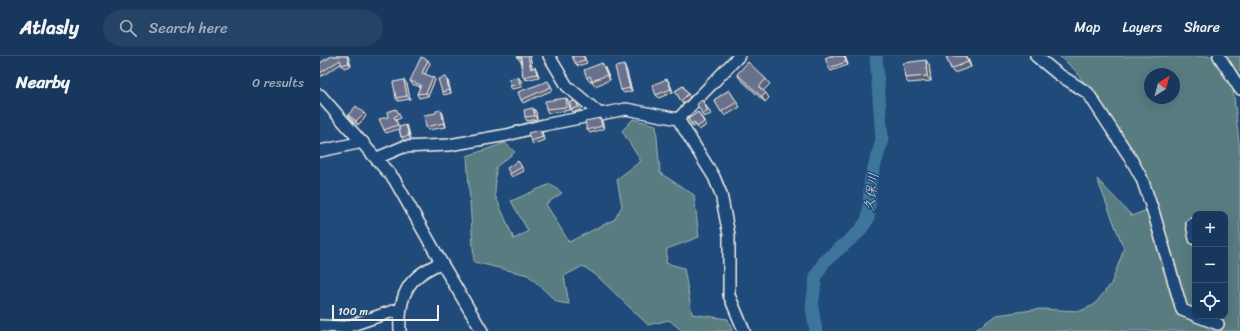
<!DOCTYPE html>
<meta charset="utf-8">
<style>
:root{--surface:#17385c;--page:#244365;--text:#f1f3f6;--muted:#9eacbb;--line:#365272}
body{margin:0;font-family:Sriracha,"Klee One",sans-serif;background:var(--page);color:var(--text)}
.controls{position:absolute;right:12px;bottom:12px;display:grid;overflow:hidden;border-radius:8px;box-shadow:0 4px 16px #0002}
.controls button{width:36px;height:36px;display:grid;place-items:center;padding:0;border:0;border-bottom:1px solid var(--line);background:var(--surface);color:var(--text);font:20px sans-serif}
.compass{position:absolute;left:824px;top:12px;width:36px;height:36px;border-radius:50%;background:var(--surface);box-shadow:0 4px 16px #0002;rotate:36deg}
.scale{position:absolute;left:12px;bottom:10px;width:107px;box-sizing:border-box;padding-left:4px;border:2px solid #f4f1e8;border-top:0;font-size:11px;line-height:14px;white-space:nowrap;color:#f4f1e8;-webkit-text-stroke:3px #1f4a7a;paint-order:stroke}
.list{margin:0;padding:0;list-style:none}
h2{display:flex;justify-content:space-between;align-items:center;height:52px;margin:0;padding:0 16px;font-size:17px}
h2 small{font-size:13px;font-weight:400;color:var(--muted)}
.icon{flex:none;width:22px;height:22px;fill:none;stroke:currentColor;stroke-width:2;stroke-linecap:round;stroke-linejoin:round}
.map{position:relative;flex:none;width:920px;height:275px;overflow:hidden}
header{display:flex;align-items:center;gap:24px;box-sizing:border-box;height:56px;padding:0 20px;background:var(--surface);border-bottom:1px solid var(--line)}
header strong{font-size:19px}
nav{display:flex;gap:22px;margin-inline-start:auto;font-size:14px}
.search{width:280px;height:36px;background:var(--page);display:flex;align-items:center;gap:10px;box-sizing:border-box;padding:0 14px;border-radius:22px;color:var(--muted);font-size:15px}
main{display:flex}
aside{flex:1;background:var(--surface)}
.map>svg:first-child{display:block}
.green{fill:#597b80;stroke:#a6b6b4;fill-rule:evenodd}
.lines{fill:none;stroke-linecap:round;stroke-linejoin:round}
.river{stroke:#3e769a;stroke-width:13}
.minor-casing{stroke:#f4f1e8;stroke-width:14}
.minor{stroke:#1f4a7a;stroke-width:11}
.wall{fill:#5b6179;stroke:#f4f1e8}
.shaded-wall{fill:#4a4f63;stroke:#f4f1e8}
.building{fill:#6a718d;stroke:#f4f1e8}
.labels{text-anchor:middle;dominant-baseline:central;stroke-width:3;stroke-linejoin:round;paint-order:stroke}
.water-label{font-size:13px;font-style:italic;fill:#d9dfdc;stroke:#1f4a7a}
</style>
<header>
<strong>Atlasly</strong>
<div class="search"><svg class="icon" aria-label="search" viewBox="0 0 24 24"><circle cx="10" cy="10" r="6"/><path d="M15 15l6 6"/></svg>Search here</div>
<nav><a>Map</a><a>Layers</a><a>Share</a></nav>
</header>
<main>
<aside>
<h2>Nearby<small>0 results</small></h2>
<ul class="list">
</ul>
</aside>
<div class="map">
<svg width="920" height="275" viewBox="0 0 920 275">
<rect width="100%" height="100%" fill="#1f4a7a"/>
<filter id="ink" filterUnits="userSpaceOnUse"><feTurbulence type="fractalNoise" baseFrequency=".025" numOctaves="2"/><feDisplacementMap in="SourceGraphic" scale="8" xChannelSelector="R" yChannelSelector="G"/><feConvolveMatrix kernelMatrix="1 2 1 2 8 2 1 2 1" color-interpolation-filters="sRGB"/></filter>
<g filter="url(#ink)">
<path class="green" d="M 739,0 L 920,0 L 920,15 L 912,23 L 920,95 L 920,275 L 654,275 L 676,259 L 720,253 L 760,255 L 774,249 L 791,228 L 804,193 L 777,123 L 812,160 L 839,149 L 824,131 L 819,106 L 755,14 ZM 830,18 L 854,18 L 854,42 L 830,42 ZM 875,158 L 905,158 L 905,260 L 875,260 Z
M 313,63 L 336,69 L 340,117 L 374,139 L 379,181 L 347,193 L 346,207 L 364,212 L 372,258 L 408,263 L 412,275 L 362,275 L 349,264 L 328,269 L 276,219 L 263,210 L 244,220 L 249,248 L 237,246 L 208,219 L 154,206 L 147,100 L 185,87 L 195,96 L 176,111 L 175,139 L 194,183 L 208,175 L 191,145 L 230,128 L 242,137 L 226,148 L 249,186 L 295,163 L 302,150 L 297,123 L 321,105 L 302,75 Z"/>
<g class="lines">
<path class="river" d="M 496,275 L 492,251 L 496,220 L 504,206 L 539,176 L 548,163 L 551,122 L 562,84 L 556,0"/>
<g class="minor-casing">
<path id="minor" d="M 229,0 L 247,30 L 280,58
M 716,0 L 738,18 L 768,37 L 811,103 L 822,123 L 834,158 L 862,254 L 875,259
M 899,0 L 920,33
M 0,39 L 74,123 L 121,206 L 162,275
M 358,63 L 419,0
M 0,95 L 43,86
M 57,102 L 83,91 L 129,89 L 187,79 L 224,69 L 306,53 L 358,63 L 394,121 L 401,138 L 409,179 L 409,239 L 424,275
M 872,168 L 875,183
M 877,260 L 898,268
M 0,270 L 26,271
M 26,275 L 26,271 L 79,253
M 80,275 C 79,256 81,234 97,221 C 103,215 113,211 121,206"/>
</g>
<use href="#minor" class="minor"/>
</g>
<path class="wall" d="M 12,0 L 28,0 L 31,10 L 24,12 L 21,8 L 0,21 L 0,7 Z
M 210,0 L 212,12 L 215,11 L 217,15 L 219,21 L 206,24 L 203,21 L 201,5 L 200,5 L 198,2 Z
M 264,0 L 267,7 L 258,10 L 255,7 Z
M 510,0 L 525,0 L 528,9 L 511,15 L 509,12 Z
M 626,0 L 647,0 L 651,11 L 634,17 L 631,13 Z
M 110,7 L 105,18 L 115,24 L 108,40 L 99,42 L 97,38 L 100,31 L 92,28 L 90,25 Z
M 282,7 L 285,12 L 290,24 L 275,30 L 272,25 L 270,26 L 267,22 Z
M 609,9 L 611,25 L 588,27 L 585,22 Z
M 306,13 L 312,35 L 304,37 L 301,34 Z
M 417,18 L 446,23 L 450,28 L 443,35 L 449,42 L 445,46 L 420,23 Z
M 201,24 L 202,31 L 192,33 L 190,30 Z
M 128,25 L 131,37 L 124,39 L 122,36 Z
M 349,26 L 353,36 L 339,42 L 336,39 Z
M 87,28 L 90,43 L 78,45 L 76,42 Z
M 230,28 L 233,34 L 203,47 L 201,44 Z
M 363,30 L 370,41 L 363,48 L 355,35 Z
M 409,34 L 420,51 L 405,60 L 394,44 Z
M 246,42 L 248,45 L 250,54 L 228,57 L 226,53 Z
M 255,45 L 261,54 L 253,56 L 251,53 Z
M 385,48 L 391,58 L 384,61 L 382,58 Z
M 213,52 L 216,56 L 217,63 L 207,65 L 205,61 Z
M 76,53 L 81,62 L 76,64 L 79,71 L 88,72 L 91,84 L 84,84 L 81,81 L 79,73 L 66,77 L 64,74 Z
M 378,56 L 387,69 L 379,74 L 376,69 L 373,71 L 368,63 Z
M 123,58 L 126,71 L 108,74 L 106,71 Z
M 28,59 L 46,60 L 38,69 L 30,62 Z
M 282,65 L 284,73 L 270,77 L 267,74 Z
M 222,77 L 225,84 L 213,88 L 211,85 Z
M 198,105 L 204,115 L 192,121 L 190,118 Z"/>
<path class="shaded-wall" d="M 27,0 L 28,0 L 31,10 L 29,7 Z
M 208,0 L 210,0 L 213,16 L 211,13 Z
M 524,0 L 525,0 L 528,9 L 526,6 Z
M 645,0 L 647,0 L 651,11 L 648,6 Z
M 108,4 L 110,7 L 104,20 L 102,17 Z
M 606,4 L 609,9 L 611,25 L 607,20 Z
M 282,7 L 285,12 L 290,24 L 287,19 Z
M 304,9 L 306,13 L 312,35 L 310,32 Z
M 215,11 L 217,15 L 219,21 L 217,18 Z
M 113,21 L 115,24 L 108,40 L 106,37 Z
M 126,21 L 128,25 L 131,37 L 129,34 Z
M 198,21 L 201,24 L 202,31 L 200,28 Z
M 347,23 L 349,26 L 353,36 L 351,33 Z
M 84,24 L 87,28 L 90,43 L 87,40 Z
M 446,37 L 449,42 L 445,46 L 442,41 Z
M 246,42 L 248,45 L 250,54 L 247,51 Z
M 213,52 L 216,56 L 217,63 L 215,60 Z
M 121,54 L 123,58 L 126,71 L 124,67 Z
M 44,57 L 46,60 L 38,69 L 36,65 Z
M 280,62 L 282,65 L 284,73 L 282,70 Z
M 86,69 L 88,72 L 91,84 L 89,80 Z
M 220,74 L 222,77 L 225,84 L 223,81 Z"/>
<path class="building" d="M 12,0 L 27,0 L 29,7 L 22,9 L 20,4 L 0,17 L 0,7 Z
M 197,0 L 208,0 L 211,13 L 215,11 L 217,18 L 203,21 L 201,1 L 198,2 Z
M 252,0 L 263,0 L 265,4 L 255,7 Z
M 510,0 L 524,0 L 526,6 L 509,12 L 505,2 Z
M 626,0 L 645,0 L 648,6 L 631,13 Z
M 101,1 L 108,4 L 102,17 L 113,21 L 106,37 L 97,38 L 101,29 L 90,25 Z
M 606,4 L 607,20 L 585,22 L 583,7 Z
M 428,6 L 446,23 L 439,31 L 446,37 L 442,41 L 417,18 Z
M 282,7 L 287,19 L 272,25 L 270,20 L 267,22 L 264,14 Z
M 304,9 L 310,32 L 301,34 L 295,11 Z
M 126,21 L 129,34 L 122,36 L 118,23 Z
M 198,21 L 200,28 L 190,30 L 189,23 Z
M 347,23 L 351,33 L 336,39 L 332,29 Z
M 84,24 L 87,40 L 76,42 L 73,26 Z
M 228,25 L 231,31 L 201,44 L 198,36 Z
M 363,30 L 368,38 L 361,45 L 355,35 Z
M 409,34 L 417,46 L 401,56 L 394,44 Z
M 246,42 L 247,51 L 226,53 L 225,45 Z
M 382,44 L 388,55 L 382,58 L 377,48 Z
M 255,45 L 259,51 L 251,53 L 250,46 Z
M 36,50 L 44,57 L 36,65 L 28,59 Z
M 213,52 L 215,60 L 205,61 L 204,54 Z
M 76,53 L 79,58 L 74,61 L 78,69 L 64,74 L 59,63 L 68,61 L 67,56 Z
M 121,54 L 124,67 L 106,71 L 104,59 L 116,57 L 116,55 Z
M 378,56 L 384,66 L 377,71 L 374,66 L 371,68 L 368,63 Z
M 280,62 L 282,70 L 267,74 L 265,65 Z
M 86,69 L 89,80 L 81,81 L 79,71 Z
M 220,74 L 223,81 L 211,85 L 208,77 Z
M 198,105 L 202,111 L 190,118 L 187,112 Z"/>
</g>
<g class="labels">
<g class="water-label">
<text transform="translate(551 136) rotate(-82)">久保川</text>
</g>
</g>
</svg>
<div class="controls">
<button>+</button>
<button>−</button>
<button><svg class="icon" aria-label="locate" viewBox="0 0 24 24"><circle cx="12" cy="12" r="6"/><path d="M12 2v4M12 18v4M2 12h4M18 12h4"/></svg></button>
</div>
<svg class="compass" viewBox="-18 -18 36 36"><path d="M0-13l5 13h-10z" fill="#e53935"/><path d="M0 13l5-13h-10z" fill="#9eacbb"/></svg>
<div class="scale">100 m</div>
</div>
</main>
